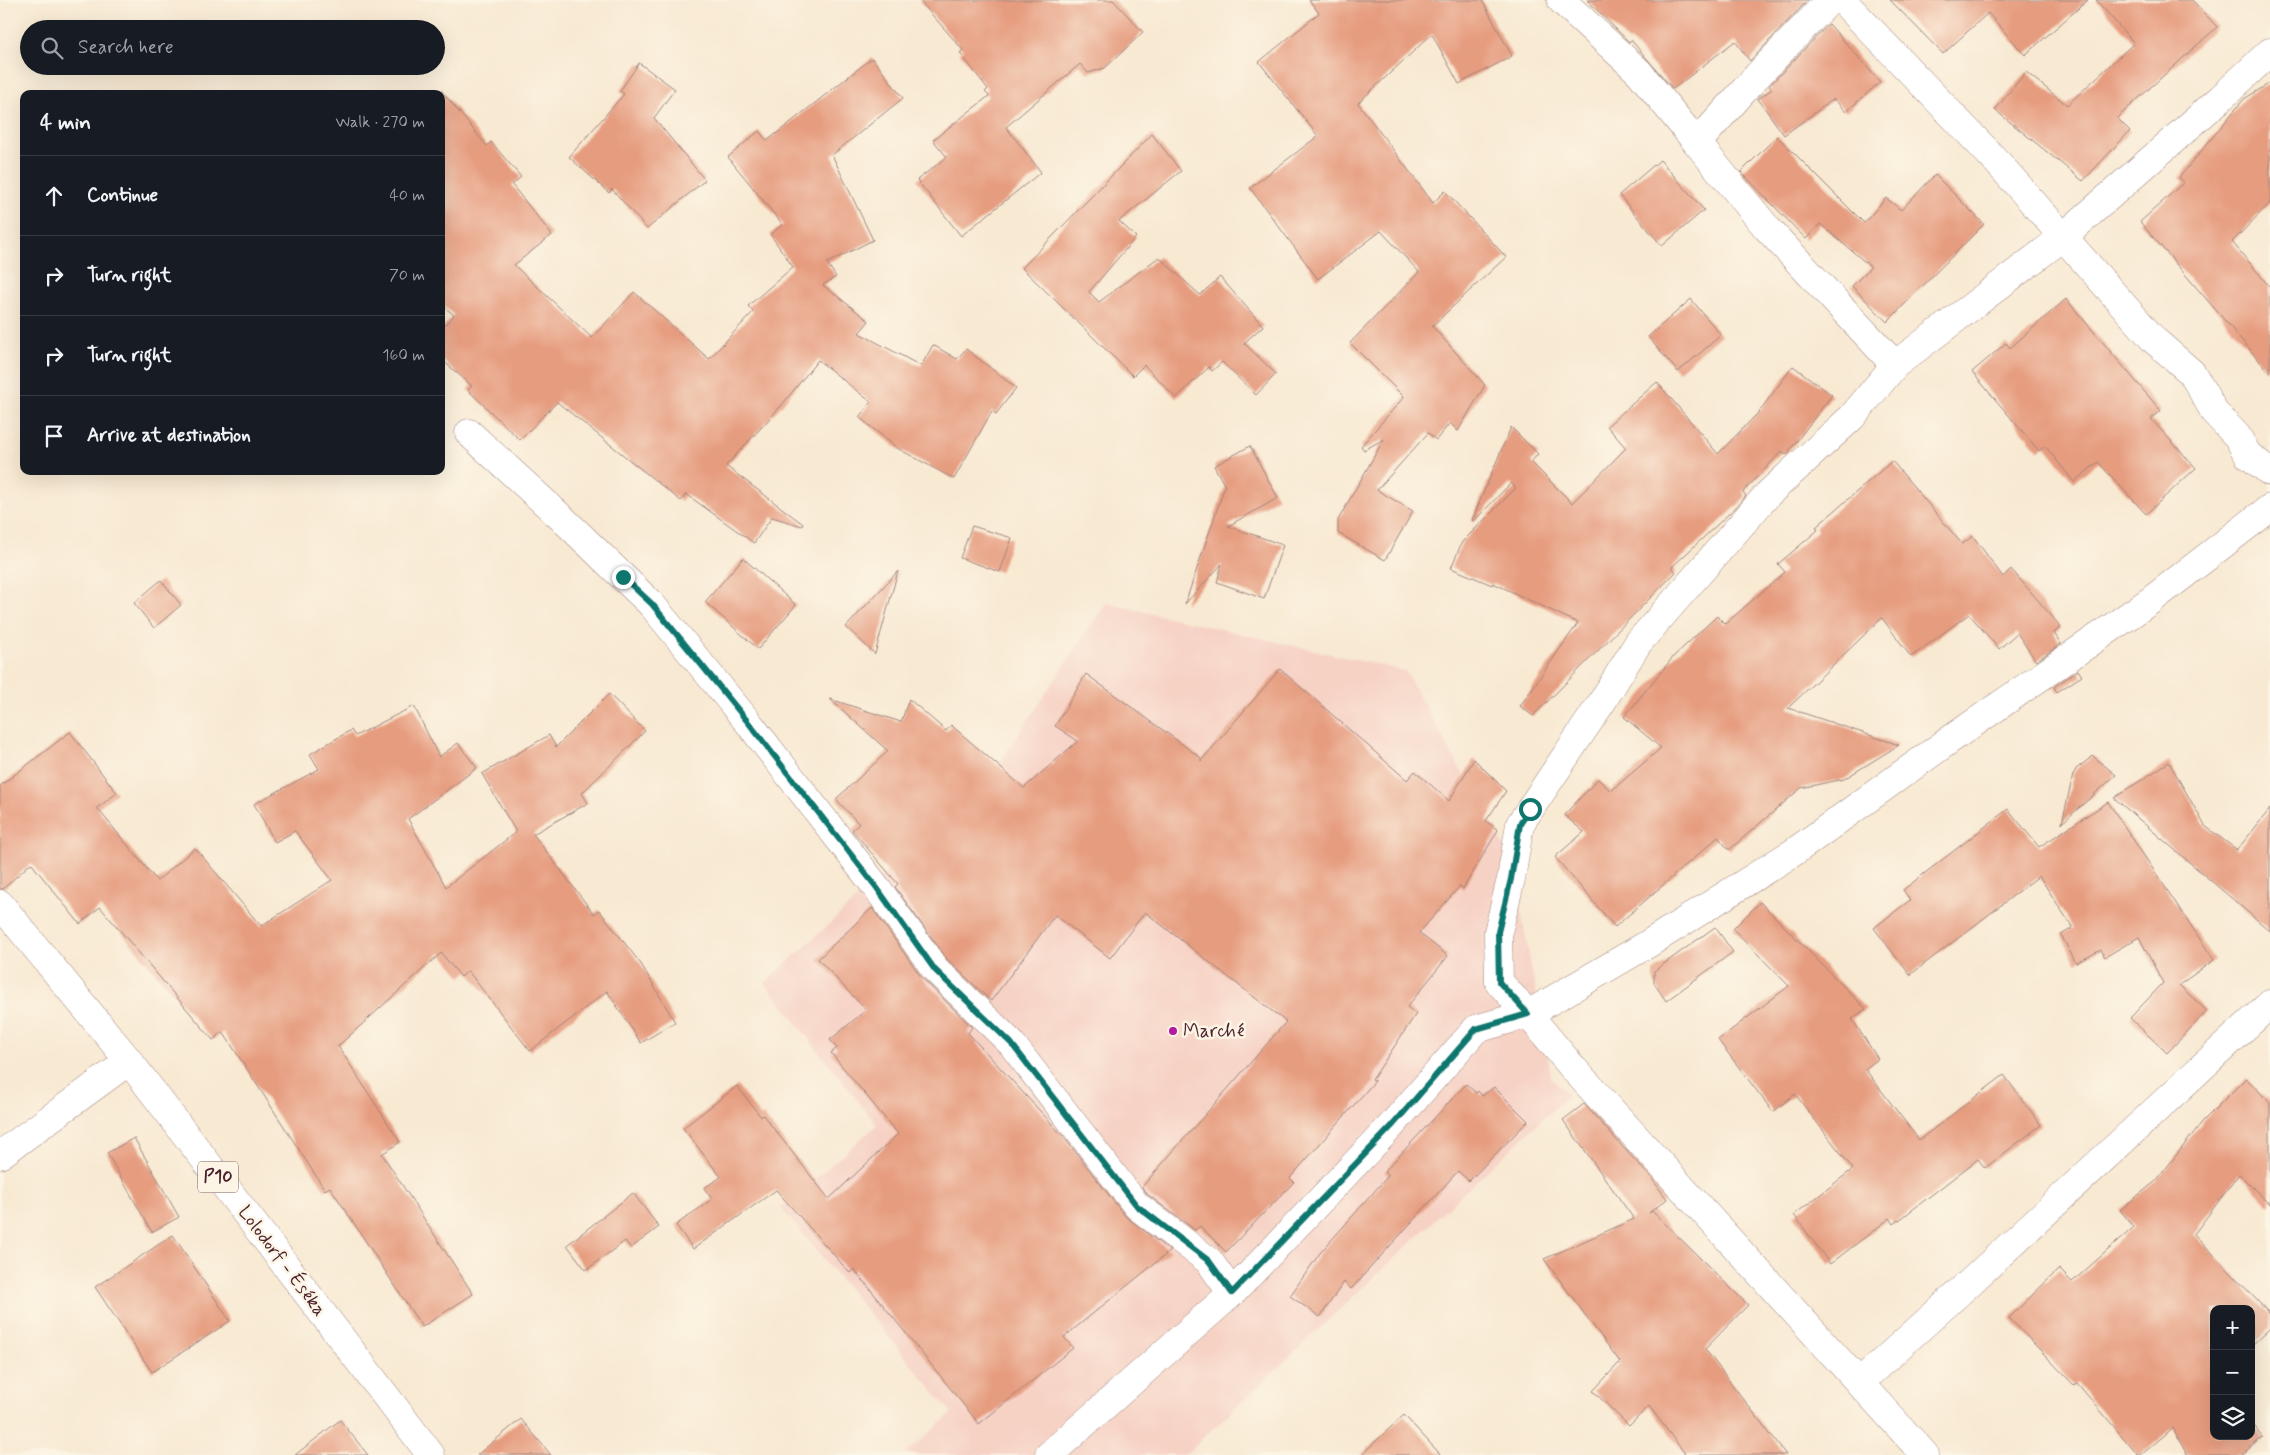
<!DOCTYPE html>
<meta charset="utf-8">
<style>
:root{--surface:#171b24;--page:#20242c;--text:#f1f3f6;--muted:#9ea1a6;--line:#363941}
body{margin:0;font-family:Mynerve,sans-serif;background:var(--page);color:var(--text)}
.controls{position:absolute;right:15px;bottom:15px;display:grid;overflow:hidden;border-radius:10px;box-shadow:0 5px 20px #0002}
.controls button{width:45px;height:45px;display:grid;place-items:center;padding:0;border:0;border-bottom:1px solid var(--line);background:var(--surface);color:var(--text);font:25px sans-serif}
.stop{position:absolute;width:15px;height:15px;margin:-11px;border:4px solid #0f766e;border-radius:50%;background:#fff}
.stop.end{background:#0f766e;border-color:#fff;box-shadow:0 1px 5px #0008}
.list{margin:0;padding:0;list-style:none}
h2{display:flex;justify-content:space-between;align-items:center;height:65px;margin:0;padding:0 20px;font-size:21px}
h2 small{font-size:16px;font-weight:400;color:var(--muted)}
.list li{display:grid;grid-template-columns:32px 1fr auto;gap:15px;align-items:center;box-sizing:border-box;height:80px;padding:0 20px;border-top:1px solid var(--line)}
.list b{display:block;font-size:19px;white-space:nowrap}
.list em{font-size:16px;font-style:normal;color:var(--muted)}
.icon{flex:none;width:28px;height:28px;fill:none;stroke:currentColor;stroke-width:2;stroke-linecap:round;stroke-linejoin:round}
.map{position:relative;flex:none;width:2270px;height:1455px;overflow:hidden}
.search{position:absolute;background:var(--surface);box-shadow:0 5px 20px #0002;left:20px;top:20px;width:425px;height:55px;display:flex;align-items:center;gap:12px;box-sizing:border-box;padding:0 18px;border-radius:28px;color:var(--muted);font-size:19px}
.panel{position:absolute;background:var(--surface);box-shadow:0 5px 20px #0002;left:20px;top:90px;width:425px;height:385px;border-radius:10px}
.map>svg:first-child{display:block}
.built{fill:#f6d2c5}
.building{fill:#e69c7f}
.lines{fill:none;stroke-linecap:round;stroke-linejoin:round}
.street-casing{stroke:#a1847e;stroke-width:29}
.primary-casing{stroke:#a1847e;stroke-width:29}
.street{stroke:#fff;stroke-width:28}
.primary{stroke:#fff;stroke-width:28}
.route{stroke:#0f766e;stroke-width:6}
.poi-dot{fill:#b5179e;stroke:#fcf5e5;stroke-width:2}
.labels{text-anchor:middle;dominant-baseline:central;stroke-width:5;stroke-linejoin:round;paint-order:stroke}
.shield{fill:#fcf5e5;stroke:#7f5f63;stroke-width:1}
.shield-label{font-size:18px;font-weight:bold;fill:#4a1f2b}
.poi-label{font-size:19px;fill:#4a1f2b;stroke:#fcf5e5;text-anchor:start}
.street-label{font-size:19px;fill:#4a1f2b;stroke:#fcf5e5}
</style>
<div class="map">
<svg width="2270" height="1455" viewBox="0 0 2270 1455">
<rect width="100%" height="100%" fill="#fcf5e5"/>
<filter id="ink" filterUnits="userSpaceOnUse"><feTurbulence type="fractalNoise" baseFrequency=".02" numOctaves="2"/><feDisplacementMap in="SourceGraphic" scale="10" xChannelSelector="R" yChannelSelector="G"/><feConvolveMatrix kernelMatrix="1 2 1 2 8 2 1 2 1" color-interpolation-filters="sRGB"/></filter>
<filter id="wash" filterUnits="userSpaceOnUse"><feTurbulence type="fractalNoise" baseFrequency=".0096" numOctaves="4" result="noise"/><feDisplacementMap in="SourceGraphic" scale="20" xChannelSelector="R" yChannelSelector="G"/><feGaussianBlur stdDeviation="1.12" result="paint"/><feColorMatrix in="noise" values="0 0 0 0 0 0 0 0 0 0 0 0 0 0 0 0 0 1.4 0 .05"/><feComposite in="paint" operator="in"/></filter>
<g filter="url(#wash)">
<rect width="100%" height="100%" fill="#f8e9d2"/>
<path class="built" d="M 1106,603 L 1405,671 L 1511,858 L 1552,1079 L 1568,1095 L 1185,1455 L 904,1455 L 952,1413 L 781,1208 L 877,1125 L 765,983 L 900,859 L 941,851 Z"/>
<g id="blocks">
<path class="building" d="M 919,0 L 1113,0 L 1143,32 L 1105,68 L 1088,73 L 1080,64 L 1006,127 L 1041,172 L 961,236 L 917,180 L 947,157 L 933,140 L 989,96 L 985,92 L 988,89 L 960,53 L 963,50 Z
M 1309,0 L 1482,0 L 1512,56 L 1459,84 L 1432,34 L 1358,103 L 1433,203 L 1445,191 L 1506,257 L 1432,326 L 1485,385 L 1458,431 L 1450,423 L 1436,440 L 1428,433 L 1377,490 L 1413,511 L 1385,560 L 1338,533 L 1338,520 L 1384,439 L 1364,450 L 1361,446 L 1404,397 L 1350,343 L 1419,272 L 1381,231 L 1318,279 L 1250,188 L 1318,136 L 1259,62 L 1319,13 Z
M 1587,0 L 1808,0 L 1750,61 L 1735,41 L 1673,89 L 1631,40 L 1629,42 Z
M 1890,0 L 2088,0 L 2025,55 L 1988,13 L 1943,54 Z
M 2096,0 L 2192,0 L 2217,27 L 2117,118 L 2130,131 L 2083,181 L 1995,110 L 2026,72 L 2067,105 L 2134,43 Z
M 1829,24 L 1880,82 L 1846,112 L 1834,99 L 1784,135 L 1758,99 L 1772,89 L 1769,86 Z
M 872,58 L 903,98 L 832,155 L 873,240 L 827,263 L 836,277 L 823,285 L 869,321 L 859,333 L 921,366 L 933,345 L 957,359 L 966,349 L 1016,388 L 996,414 L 992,411 L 954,479 L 897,448 L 859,417 L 871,402 L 818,360 L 781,406 L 726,466 L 803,524 L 802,526 L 772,517 L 754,543 L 686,494 L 681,501 L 557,402 L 520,440 L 468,390 L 472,386 L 441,359 L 441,329 L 454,315 L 441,304 L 441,90 L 487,146 L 491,142 L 521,177 L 512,185 L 552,235 L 514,265 L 592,338 L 634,292 L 709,359 L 753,312 L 748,306 L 793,267 L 770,234 L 783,225 L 728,157 L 759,131 L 767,141 Z
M 639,63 L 675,89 L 654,118 L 705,180 L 647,229 L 612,189 L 609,193 L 569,157 L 624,94 L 620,91 Z
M 2270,83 L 2270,203 L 2232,242 L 2270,287 L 2270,373 L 2140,222 L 2184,182 L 2179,178 L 2244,99 Z
M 1152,134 L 1181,171 L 1119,221 L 1136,237 L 1089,292 L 1099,302 L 1159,257 L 1200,295 L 1220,277 L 1263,326 L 1244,343 L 1276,374 L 1256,395 L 1222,362 L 1212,371 L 1209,367 L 1176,398 L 1144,365 L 1133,376 L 1022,268 Z
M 1777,136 L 1864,223 L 1886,198 L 1901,210 L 1935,175 L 1984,224 L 1887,322 L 1852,286 L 1871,267 L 1820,224 L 1806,239 L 1741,172 Z
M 1660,160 L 1704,210 L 1662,246 L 1619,195 Z
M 1691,299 L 1721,335 L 1678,372 L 1648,337 Z
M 2066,299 L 2161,411 L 2151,419 L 2196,468 L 2146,514 L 2098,462 L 2074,482 L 2045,446 L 2039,451 L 1972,372 L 2006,343 L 2010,348 Z
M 1793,366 L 1832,395 L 1786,455 L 1782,451 L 1743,492 L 1746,496 L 1735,508 L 1672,567 L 1676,572 L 1533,716 L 1520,706 L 1578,623 L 1493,583 L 1492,585 L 1451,568 L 1462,542 L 1516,488 L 1511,483 L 1474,521 L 1472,520 L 1511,427 L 1538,454 L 1531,462 L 1572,503 L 1626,448 L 1607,426 L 1657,382 L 1718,454 L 1758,413 Z
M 1250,446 L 1278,498 L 1228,526 L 1283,545 L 1264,599 L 1217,582 L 1222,564 L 1185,604 L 1225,486 L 1214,466 Z
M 1892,461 L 1962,544 L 1973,536 L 2003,577 L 2011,569 L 2061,627 L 2054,633 L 2061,644 L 2036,661 L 2017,633 L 1999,649 L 1969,614 L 1911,657 L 1882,618 L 1788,708 L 1899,745 L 1844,779 L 1801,788 L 1729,850 L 1718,837 L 1615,927 L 1555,857 L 1584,832 L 1564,815 L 1598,779 L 1611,791 L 1661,748 L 1624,717 L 1674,656 L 1717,616 L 1725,624 L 1785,572 L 1778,564 L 1818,530 L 1816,527 Z
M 972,526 L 1012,538 L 1000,572 L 960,558 Z
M 743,558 L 796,605 L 758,649 L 705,602 Z
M 898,571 L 875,654 L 846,627 Z
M 161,580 L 181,605 L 154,628 L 134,603 Z
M 1280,669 L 1407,780 L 1415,771 L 1449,801 L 1474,759 L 1506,791 L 1486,821 L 1498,830 L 1463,889 L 1460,886 L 1419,933 L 1448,956 L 1407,1007 L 1416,1014 L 1372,1080 L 1375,1081 L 1290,1178 L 1294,1182 L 1226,1252 L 1200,1226 L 1195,1230 L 1148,1195 L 1142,1187 L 1286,1022 L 1145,912 L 1110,958 L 1055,915 L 991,1001 L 947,959 L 895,887 L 898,884 L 852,830 L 859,824 L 836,799 L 888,751 L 830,699 L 901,722 L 909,699 L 946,731 L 951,725 L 1024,788 L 1078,741 L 1055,726 L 1086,674 L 1201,758 L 1201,761 Z
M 2078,670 L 2082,676 L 2057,692 L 2054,687 Z
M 609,694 L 645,731 L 582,793 L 588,803 L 533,834 L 594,914 L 599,910 L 641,964 L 675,1022 L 641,1043 L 607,991 L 530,1051 L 468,971 L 461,977 L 441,953 L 338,1046 L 400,1142 L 382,1154 L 473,1294 L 422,1327 L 330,1187 L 325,1190 L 223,1032 L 213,1040 L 100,907 L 80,924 L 31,863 L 3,889 L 0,889 L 0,786 L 70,732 L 117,793 L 97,808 L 157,881 L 195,848 L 261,926 L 332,880 L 295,831 L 275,842 L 254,804 L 319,769 L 310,754 L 351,730 L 355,736 L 414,706 L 439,757 L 458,743 L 477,768 L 408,819 L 446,887 L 516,832 L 482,774 L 549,735 L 556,747 Z
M 2093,756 L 2116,775 L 2062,823 L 2073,775 L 2076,769 Z
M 2169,762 L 2205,826 L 2237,850 L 2270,809 L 2270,931 L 2114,798 Z
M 2108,802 L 2214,960 L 2179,985 L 2207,1011 L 2167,1053 L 2130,1018 L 2163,983 L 2139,937 L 2105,957 L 2101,950 L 2076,963 L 2061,935 L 2073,928 L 2039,876 L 1910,975 L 1874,928 L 1910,900 L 1903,890 L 2008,809 L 2039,847 Z
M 1760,902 L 1866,1009 L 1852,1019 L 1878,1059 L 1865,1069 L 1919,1140 L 2004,1075 L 2041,1125 L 1985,1168 L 1978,1159 L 1894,1224 L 1890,1218 L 1830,1264 L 1794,1215 L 1853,1169 L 1795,1094 L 1773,1112 L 1718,1040 L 1789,986 L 1733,929 Z
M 872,908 L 922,978 L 972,1027 L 968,1033 L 1063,1136 L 1125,1216 L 1170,1251 L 1064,1337 L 1073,1348 L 979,1424 L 854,1269 L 850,1273 L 776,1190 L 693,1249 L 676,1225 L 712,1199 L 704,1188 L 721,1177 L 683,1128 L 737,1086 L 761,1117 L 763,1115 L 829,1199 L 898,1134 L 831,1053 L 837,1048 L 830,1040 L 866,1010 L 818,959 Z
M 1715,927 L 1733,952 L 1666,1001 L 1654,983 L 1654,971 Z
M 2246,1078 L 2270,1103 L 2270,1205 L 2239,1174 L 2194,1234 L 2270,1314 L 2270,1328 L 2251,1346 L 2251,1309 L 2214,1309 L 2214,1436 L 2251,1436 L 2251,1422 L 2263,1437 L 2241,1455 L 2187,1455 L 2173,1428 L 2141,1455 L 2138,1455 L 2077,1383 L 2074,1385 L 2009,1318 L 2059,1269 L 2072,1282 L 2134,1227 L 2120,1210 L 2156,1181 L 2203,1121 Z
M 1466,1084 L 1476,1093 L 1478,1091 L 1482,1096 L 1494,1087 L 1528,1121 L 1469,1181 L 1458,1171 L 1351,1289 L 1344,1282 L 1320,1317 L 1290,1296 L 1320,1253 L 1388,1176 L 1384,1172 Z
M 1584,1104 L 1652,1179 L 1667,1199 L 1649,1213 L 1652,1211 L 1748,1305 L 1705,1349 L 1786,1455 L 1686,1455 L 1649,1406 L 1629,1426 L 1593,1391 L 1620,1362 L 1544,1259 L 1634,1219 L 1563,1120 Z
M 134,1138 L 179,1217 L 152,1232 L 107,1153 Z
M 633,1193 L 659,1227 L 631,1248 L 625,1241 L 586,1270 L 567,1245 Z
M 173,1235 L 230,1321 L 152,1372 L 95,1287 Z
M 1404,1415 L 1441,1455 L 1361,1455 Z
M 521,1419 L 551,1455 L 477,1455 Z
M 340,1420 L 368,1455 L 295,1455 Z"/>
</g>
</g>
<g filter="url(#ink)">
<use href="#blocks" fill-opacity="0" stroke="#a1847e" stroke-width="1"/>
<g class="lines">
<g class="street-casing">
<path id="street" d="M 1561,0 L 1639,72 L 1697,143
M 1830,0 L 1757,76 L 1697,143 L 1767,228 L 1895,365
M 1842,0 L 1999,164 L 2154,340 L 2192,373 L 2215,413 L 2237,436 L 2248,455 L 2270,472
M 469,433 L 566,522 L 652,605 L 748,722 L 877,888 L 935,969 L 1011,1043 L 1137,1206 L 1209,1261 L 1232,1293
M 0,1155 L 129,1061
M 1860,1382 L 1964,1288 L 2270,1004
M 1049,1455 L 1232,1293 L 1391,1126 L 1476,1029 L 1528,1014 L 1499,982 L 1498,932 L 1511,879 L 1520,824 L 1602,702 L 1638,643 L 1768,494 L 1852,417 L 1895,365 L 2063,237 L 2221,98 L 2270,52
M 1925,1455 L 1573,1068 L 1528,1014 L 1648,944 L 1794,852 L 1951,739 L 2150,601 L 2270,508"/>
</g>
<g class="primary-casing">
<path id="primary" d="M 0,904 L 129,1061 L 431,1455"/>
</g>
<use href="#street" class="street"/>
<use href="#primary" class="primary"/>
</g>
</g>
<g class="lines" filter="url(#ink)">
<path class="route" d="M 623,577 L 652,604 L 748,722 L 877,888 L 935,970 L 1011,1043 L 1137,1206 L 1209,1261 L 1232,1293 L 1392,1126 L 1476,1029 L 1528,1014 L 1499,982 L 1498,932 L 1511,879 L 1520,824 L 1530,809"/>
</g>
<circle class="poi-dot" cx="1173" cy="1031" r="5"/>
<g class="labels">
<rect class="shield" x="198" y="1161.5" width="40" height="31" rx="4"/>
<g class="shield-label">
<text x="218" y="1177">P10</text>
</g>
<g class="poi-label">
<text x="1183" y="1031">Marché</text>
</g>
<g class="street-label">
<text transform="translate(282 1261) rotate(53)">Lolodorf - Éséka</text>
</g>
</g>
</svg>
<div class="controls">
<button>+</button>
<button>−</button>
<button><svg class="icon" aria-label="layers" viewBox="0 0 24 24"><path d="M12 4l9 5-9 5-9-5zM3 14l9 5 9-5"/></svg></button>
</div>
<div class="stop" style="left:1530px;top:809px"></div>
<div class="stop end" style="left:623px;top:577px"></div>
<div class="search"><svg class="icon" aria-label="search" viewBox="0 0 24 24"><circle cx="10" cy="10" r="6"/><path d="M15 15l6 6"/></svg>Search here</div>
<section class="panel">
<h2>4 min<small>Walk · 270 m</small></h2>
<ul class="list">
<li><svg class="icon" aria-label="ahead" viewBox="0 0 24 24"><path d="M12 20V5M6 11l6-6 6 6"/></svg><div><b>Continue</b></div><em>40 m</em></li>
<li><svg class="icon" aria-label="right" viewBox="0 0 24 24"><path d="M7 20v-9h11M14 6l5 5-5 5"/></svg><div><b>Turn right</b></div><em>70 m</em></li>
<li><svg class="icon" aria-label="right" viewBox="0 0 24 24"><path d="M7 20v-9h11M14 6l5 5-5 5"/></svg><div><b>Turn right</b></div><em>160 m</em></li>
<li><svg class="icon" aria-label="arrive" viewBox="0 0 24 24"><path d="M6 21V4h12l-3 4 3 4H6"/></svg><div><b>Arrive at destination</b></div></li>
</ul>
</section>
</div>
